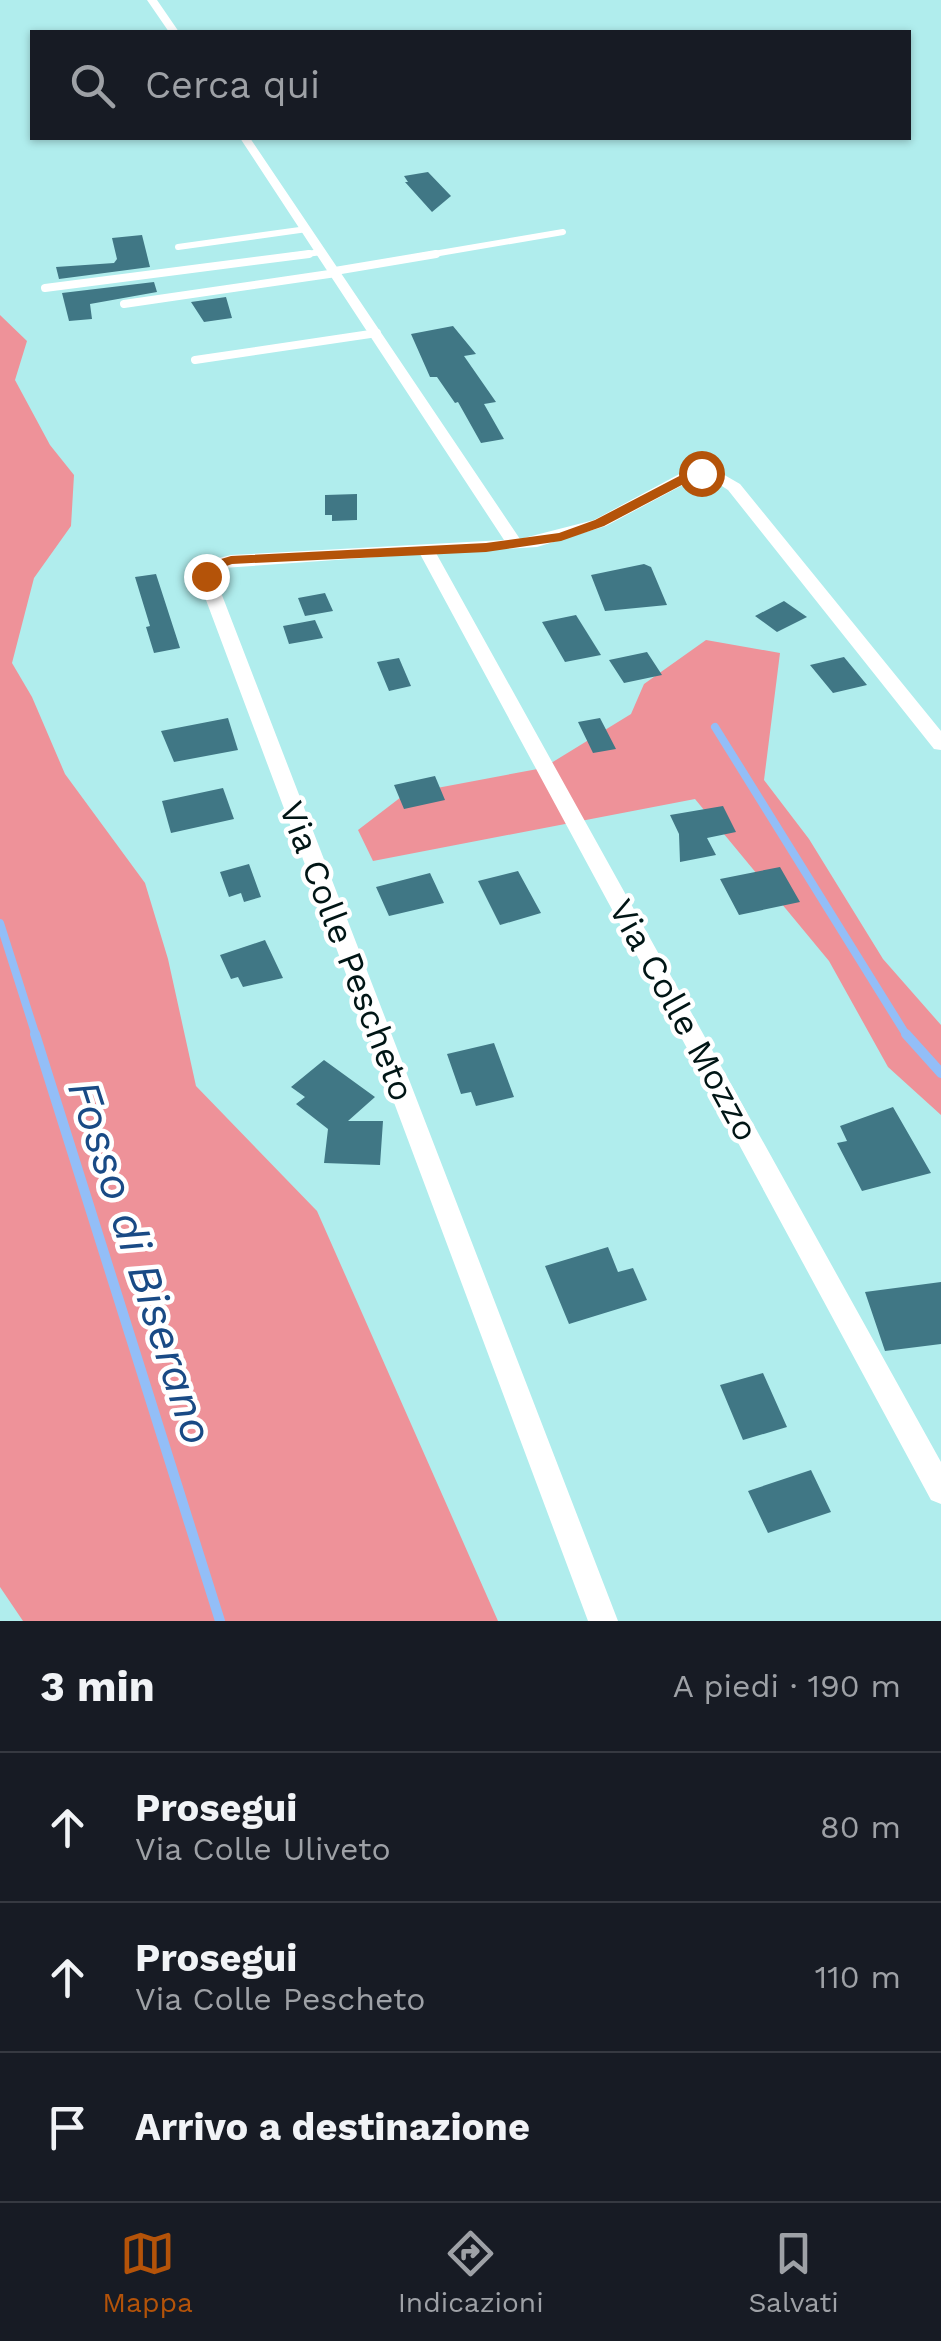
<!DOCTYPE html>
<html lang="it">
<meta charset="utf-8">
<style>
:root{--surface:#171b24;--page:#20242c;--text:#f1f3f6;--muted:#9ea1a6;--line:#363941;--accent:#b45309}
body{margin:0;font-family:"Work Sans",sans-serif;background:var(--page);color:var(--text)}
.stop{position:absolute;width:30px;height:30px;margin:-22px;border:8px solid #b45309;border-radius:50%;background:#fff}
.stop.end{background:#b45309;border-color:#fff;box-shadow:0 2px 10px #0008}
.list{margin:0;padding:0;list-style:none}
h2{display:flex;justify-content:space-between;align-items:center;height:130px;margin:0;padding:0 40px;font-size:42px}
h2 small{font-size:32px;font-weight:400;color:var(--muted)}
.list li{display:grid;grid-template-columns:65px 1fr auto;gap:30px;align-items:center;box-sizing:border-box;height:150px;padding:0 40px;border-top:2px solid var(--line)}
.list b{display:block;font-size:38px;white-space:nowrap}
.list p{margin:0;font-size:32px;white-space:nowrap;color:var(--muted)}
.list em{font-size:32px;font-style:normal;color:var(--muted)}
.icon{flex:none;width:55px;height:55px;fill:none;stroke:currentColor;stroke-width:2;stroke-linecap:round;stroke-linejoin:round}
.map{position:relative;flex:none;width:941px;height:1621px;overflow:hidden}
.search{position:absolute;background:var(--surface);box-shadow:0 2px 8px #0004;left:30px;right:30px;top:30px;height:110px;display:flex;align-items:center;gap:25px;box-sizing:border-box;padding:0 35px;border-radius:0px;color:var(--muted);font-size:38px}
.sheet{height:580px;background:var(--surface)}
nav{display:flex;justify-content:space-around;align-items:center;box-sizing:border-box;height:140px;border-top:2px solid var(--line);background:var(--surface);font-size:28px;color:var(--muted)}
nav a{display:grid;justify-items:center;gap:5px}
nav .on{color:var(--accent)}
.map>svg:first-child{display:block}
.green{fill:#ee9299}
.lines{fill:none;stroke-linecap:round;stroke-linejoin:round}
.stream-far1{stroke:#93bef7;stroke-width:8}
.stream{stroke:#93bef7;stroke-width:10}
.building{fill:#407785}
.service-far1{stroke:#fff;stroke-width:6}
.service{stroke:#fff;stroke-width:8}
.minor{fill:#fff;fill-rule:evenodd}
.route{fill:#b45309}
.labels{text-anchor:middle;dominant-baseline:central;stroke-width:9;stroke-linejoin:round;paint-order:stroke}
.street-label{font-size:35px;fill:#001515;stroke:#fff}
.near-water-label{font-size:45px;font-style:italic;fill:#194a85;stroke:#fff}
</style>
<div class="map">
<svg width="941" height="1621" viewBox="0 0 941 1621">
<rect width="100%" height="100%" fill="#b0eded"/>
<path class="green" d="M 0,315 L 27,341 L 15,380 L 50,445 L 74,475 L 71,526 L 34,578 L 12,663 L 32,697 L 65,774 L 145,883 L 168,959 L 196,1086 L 317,1211 L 498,1621 L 23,1621 L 0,1587 Z
M 706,640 L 780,653 L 764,780 L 809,839 L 883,959 L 941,1025 L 941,1115 L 888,1067 L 829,961 L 695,799 L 373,861 L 358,830 L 405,794 L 543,768 L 631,714 L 644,684 Z"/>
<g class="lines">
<path class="stream-far1" d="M 715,727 L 907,1036
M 0,923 L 36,1036"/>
<path class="stream" d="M 35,1034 L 220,1621
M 906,1034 L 941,1073"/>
</g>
<path class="building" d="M 428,172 L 451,196 L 432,212 L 405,182 L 408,182 L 404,176 Z
M 142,235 L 150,267 L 59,279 L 56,267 L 114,263 L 117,259 L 112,238 Z
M 154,282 L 157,292 L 90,304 L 92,319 L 69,321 L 62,293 Z
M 226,297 L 232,318 L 204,322 L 191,302 Z
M 453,326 L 476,354 L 464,356 L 496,402 L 484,404 L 504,439 L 481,443 L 458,402 L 455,403 L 437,377 L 430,377 L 411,334 Z
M 357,494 L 357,520 L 332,521 L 332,515 L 325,515 L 325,495 Z
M 644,564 L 651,567 L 667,605 L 605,611 L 591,575 Z
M 156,574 L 180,648 L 154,653 L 146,627 L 150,626 L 135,577 Z
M 325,593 L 333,611 L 305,616 L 298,598 Z
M 784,601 L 807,617 L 777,632 L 755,616 Z
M 576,615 L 601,655 L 565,662 L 542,622 Z
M 315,620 L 323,638 L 289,644 L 283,626 Z
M 647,652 L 662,675 L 624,683 L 609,660 Z
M 844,657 L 867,685 L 833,693 L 810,665 Z
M 399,658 L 411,686 L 389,691 L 377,662 Z
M 228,718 L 238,750 L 174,762 L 161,731 Z
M 600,718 L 616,749 L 593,753 L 578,722 Z
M 435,776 L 445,800 L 404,809 L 394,785 Z
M 223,788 L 234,819 L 171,833 L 162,801 Z
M 723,806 L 736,832 L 707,838 L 716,855 L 680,862 L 679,834 L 670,815 Z
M 249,864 L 261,897 L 244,902 L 241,893 L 229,897 L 220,872 Z
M 780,867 L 800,902 L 739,915 L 720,879 Z
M 518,871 L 541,913 L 500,925 L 478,881 Z
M 430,873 L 444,903 L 389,916 L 376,887 Z
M 265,940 L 283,978 L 243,987 L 238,977 L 231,979 L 220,955 Z
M 494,1043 L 514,1097 L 476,1106 L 471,1092 L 461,1094 L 447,1054 Z
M 324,1060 L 375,1097 L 348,1121 L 383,1121 L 380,1165 L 324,1163 L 328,1129 L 296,1104 L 305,1097 L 291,1087 Z
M 893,1107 L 931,1173 L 862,1191 L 837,1143 L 847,1141 L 840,1126 Z
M 608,1247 L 618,1272 L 633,1268 L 647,1300 L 569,1324 L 545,1266 Z
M 941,1282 L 941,1344 L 885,1351 L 865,1292 Z
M 763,1373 L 787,1427 L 743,1440 L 720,1385 Z
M 811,1470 L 831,1512 L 768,1533 L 748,1491 Z"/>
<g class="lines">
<path class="service-far1" d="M 178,247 L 307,229
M 290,256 L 322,252
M 422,256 L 563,232"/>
<path class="service" d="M 335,271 L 436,254
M 45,288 L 309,254
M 124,304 L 336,273
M 195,360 L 377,333"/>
<path class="minor" d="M 147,0 L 157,0 L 179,32 L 169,32 Z
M 240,138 L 250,138 L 520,539 L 594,520 L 685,471 L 714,469 L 740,484 L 941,731 L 941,750 L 934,749 L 728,490 L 711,479 L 694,479 L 606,526 L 537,547 L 436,553 L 941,1462 L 941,1504 L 931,1500 L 420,554 L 223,568 L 215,577 L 618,1621 L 588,1621 L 197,576 L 211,560 L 231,555 L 504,540 Z"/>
</g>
<path class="route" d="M 701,469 L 708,473 L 706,476 L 695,478 L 604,526 L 561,541 L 486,552 L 232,564 L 218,569 L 211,579 L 199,576 L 208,563 L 231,556 L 486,543 L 559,533 L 595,520 L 687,472 Z"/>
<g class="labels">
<g class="street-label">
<text transform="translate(347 951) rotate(69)">Via Colle Pescheto</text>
<text transform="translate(684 1020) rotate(61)">Via Colle Mozzo</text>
</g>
<g class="near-water-label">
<text transform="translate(141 1262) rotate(72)">Fosso di Biserano</text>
</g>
</g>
</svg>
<div class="stop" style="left:701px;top:473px"></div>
<div class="stop end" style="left:206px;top:576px"></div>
<div class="search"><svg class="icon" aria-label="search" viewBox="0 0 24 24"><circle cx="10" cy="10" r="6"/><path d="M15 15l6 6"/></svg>Cerca qui</div>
</div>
<section class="sheet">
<h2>3 min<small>A piedi · 190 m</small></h2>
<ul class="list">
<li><svg class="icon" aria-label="ahead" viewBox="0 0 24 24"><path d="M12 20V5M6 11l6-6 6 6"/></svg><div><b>Prosegui</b><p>Via Colle Uliveto</p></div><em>80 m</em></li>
<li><svg class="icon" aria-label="ahead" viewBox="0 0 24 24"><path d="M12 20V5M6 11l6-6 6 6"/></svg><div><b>Prosegui</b><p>Via Colle Pescheto</p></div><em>110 m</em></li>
<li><svg class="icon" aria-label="arrive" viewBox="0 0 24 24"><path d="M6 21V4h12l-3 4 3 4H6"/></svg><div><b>Arrivo a destinazione</b></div></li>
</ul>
</section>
<nav>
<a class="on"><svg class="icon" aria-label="map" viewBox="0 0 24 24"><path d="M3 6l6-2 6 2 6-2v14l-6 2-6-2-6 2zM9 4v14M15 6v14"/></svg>Mappa</a>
<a><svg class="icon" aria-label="directions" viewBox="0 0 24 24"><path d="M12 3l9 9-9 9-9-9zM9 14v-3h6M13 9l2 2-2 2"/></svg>Indicazioni</a>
<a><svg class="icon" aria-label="saved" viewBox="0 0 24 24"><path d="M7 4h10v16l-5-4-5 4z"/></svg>Salvati</a>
</nav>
